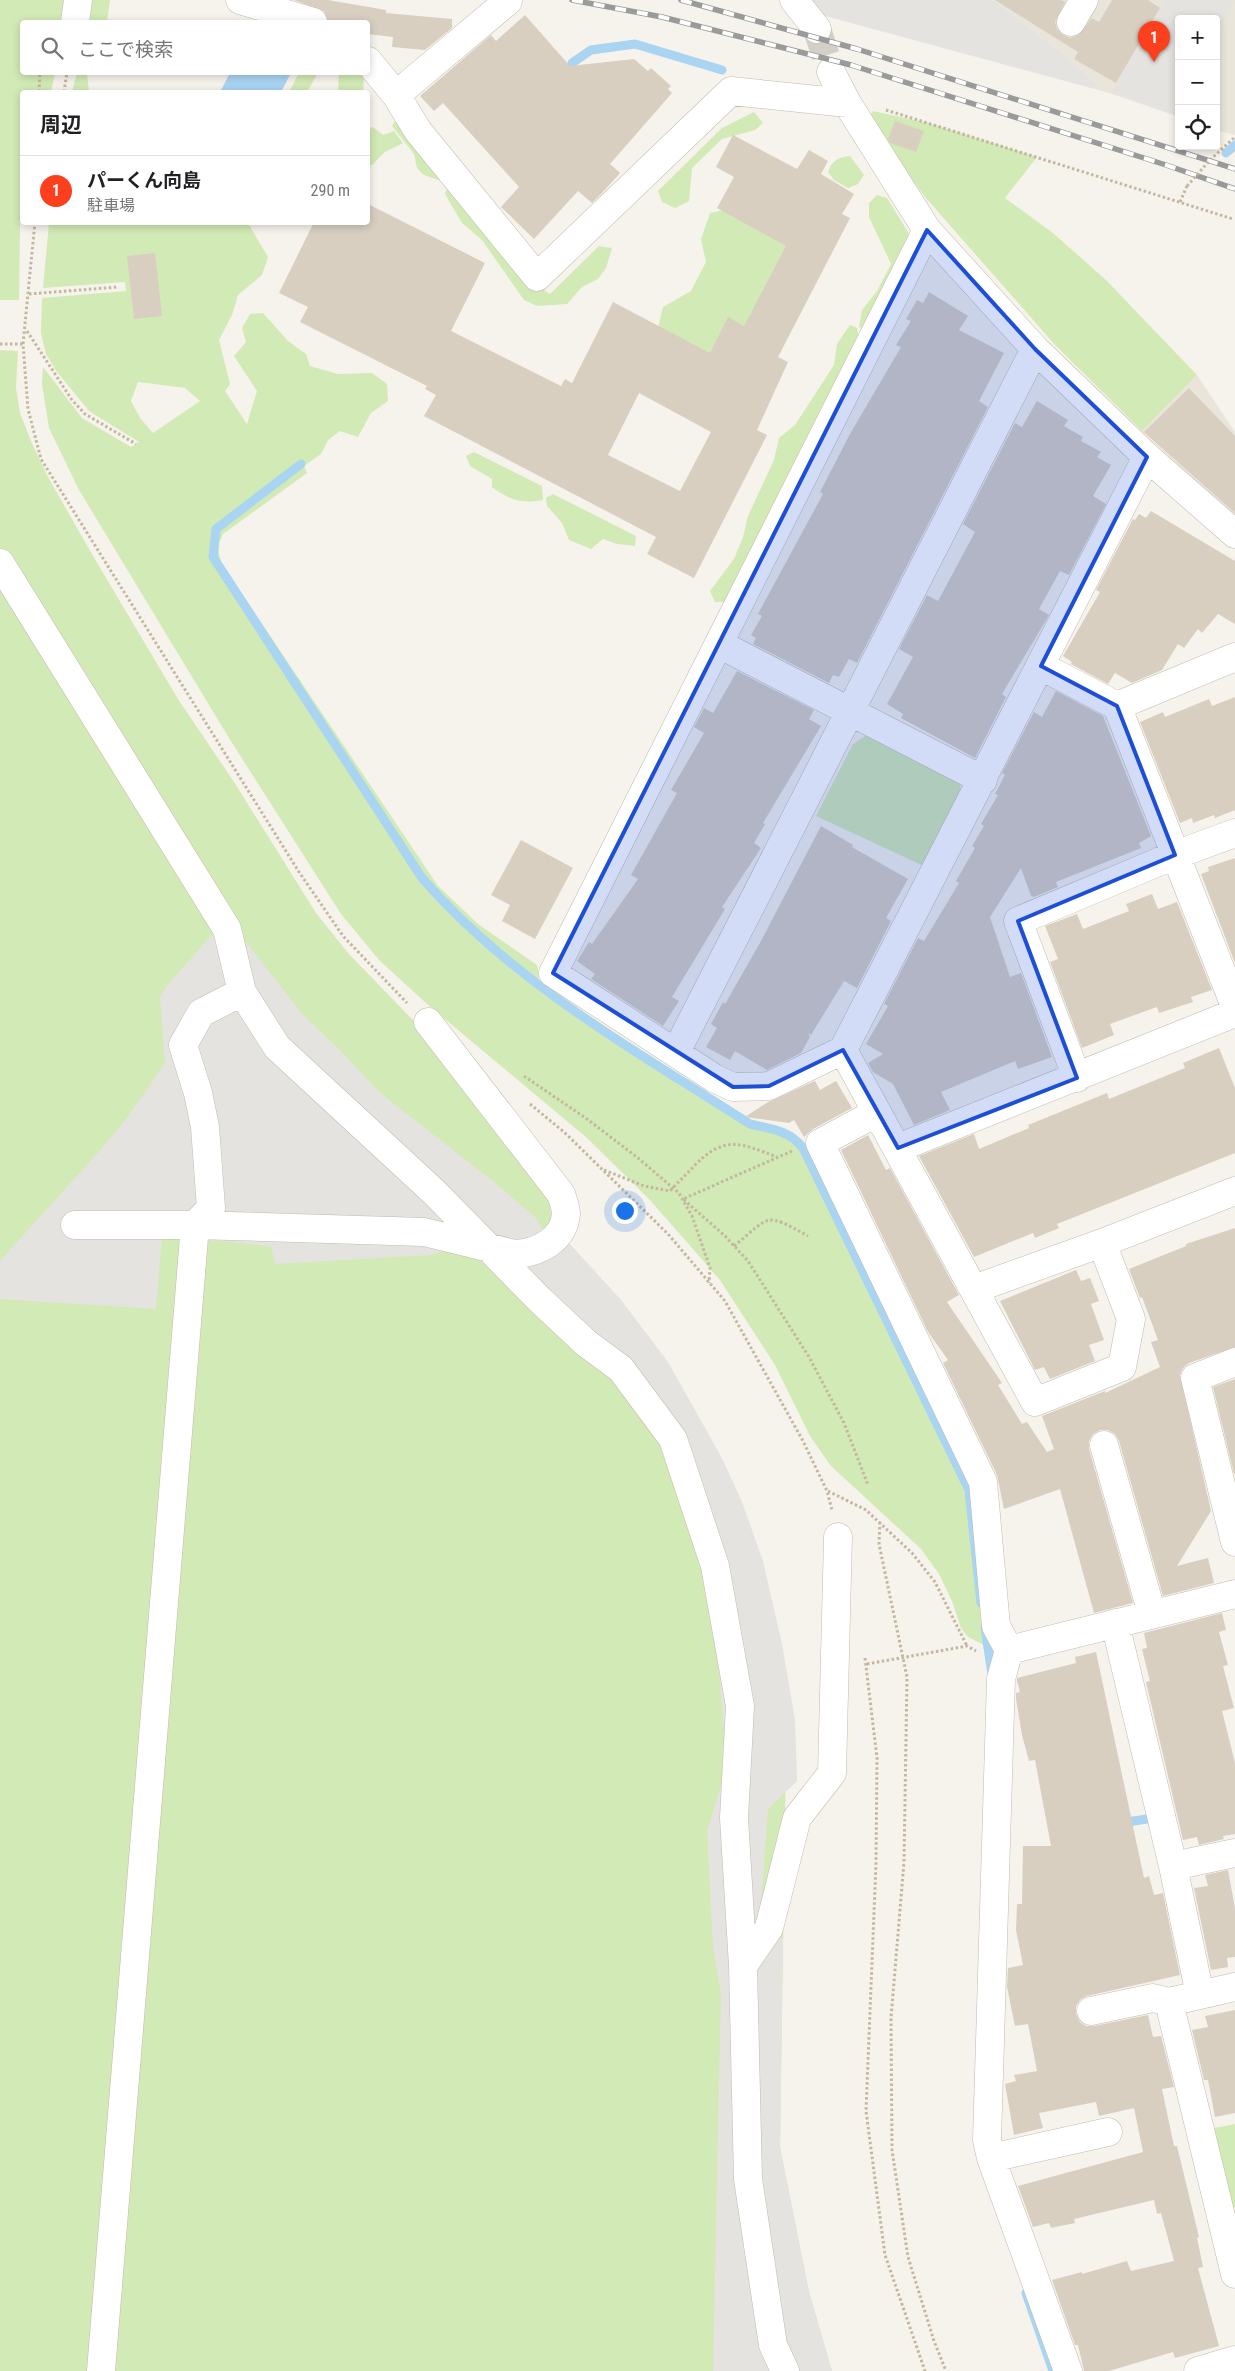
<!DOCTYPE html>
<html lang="ja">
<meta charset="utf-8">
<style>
:root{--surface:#fff;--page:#f6f6f6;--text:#202124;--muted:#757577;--line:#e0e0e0;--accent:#fc3f1d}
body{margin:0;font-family:"Roboto Condensed","Noto Sans JP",sans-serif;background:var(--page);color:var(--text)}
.controls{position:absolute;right:15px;top:15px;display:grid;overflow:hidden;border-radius:5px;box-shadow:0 2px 8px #0003}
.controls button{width:45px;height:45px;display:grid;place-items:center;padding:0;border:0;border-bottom:1px solid var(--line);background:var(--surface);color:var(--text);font:25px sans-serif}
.you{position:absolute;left:624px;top:1210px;width:18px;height:18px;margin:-12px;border:4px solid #fff;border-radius:50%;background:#1a73e8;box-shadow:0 0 0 8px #1a73e833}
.badge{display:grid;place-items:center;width:32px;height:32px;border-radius:50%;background:var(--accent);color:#fff;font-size:16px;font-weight:700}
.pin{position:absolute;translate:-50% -41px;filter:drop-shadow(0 1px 2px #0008)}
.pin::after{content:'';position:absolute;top:26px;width:18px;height:15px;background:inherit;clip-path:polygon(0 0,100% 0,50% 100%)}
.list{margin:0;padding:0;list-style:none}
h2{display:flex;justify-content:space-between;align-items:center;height:65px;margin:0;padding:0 20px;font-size:21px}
h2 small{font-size:16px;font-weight:400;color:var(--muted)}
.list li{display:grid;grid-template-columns:32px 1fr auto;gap:15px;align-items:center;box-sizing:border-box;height:70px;padding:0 20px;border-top:1px solid var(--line)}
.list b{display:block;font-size:19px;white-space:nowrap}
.list p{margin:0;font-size:16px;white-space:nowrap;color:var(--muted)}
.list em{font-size:16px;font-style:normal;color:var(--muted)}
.icon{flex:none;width:28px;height:28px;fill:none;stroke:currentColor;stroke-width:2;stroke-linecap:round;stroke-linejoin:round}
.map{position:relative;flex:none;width:1235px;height:2371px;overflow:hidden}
.search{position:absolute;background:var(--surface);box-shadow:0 2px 8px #0003;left:20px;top:20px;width:350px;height:55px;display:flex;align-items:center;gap:12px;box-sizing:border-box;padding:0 18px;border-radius:5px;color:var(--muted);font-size:19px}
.panel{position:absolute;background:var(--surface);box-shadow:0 2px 8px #0003;left:20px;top:90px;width:350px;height:135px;border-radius:5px}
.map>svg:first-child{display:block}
.residential{fill:#eae5da}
.green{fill:#d2eab5;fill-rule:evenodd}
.parking{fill:#e5e3e0}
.water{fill:#a9d4f2}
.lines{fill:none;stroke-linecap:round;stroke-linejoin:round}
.stream{stroke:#a9d4f2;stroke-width:9}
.building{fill:#d8cfc1;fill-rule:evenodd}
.minor-tunnel{stroke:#d4d0c8;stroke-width:28;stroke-dasharray:28 14;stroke-linecap:butt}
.minor-casing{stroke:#c2bbae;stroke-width:29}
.path{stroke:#c4b79f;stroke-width:3;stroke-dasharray:2.5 2.5;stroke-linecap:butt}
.minor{stroke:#fff;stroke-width:28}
.rail-casing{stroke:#9a9a9a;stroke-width:5.5}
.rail{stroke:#fff;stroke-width:4;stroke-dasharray:11;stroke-linecap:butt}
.path-bridge{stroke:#c4b79f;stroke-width:3;stroke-dasharray:2.5 2.5;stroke-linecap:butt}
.marked{fill:#1d4ed8;fill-opacity:0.2;stroke:#1d4ed8;stroke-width:4;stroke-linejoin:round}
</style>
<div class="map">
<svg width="1235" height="2371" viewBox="0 0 1235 2371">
<rect width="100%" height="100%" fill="#f6f3ec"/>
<path class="residential" d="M 994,0 L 1235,0 L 1235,135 L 1216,130 L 1216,19 L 1179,19 L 1179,117 L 1106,92 L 1062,53 Z
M 1197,375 L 1235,432 L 1235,519 L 1142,431 Z"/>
<path class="green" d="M 0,0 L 66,0 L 63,22 L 22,22 L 22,72 L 55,73 L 51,92 L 22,92 L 19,300 L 0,300 Z
M 87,0 L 110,0 L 107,22 L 85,22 Z
M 77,72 L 87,73 L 89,92 L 72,92 Z
M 299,73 L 318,73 L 307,92 L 289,92 Z
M 339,73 L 361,73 L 364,76 L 363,92 L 338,92 Z
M 873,111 L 928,123 L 1037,157 L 1005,198 L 1053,233 L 1106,280 L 1197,375 L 1142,431 L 1055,345 L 926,198 L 867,121 Z
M 754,112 L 763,123 L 755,130 L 722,139 L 692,168 L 689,201 L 675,208 L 662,202 L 658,191 L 722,128 Z
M 395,121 L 403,121 L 445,172 L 438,180 L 424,175 L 417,168 L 414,154 L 392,126 Z
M 373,127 L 383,135 L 394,131 L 403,143 L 385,152 L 372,165 L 368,165 L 368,129 Z
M 850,156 L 864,175 L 858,184 L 848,188 L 834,180 L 828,172 C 832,161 838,157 850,156 Z
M 448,187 L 531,281 L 550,294 L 599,246 L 612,248 L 606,268 L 598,279 L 582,287 L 567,304 L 537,306 L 524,300 L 482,240 L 462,223 L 445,194 Z
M 877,195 L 887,198 L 908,232 L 910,257 L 872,333 L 859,327 L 862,310 L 877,291 L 891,264 L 869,217 L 869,203 Z
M 729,209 L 779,231 L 792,254 L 746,332 L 712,360 L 657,332 L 663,307 L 691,291 L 706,262 L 701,239 L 710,213 Z
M 49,223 L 248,223 L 268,257 L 262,275 L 238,295 L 232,315 L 219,340 L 230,384 L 225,391 L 247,424 L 257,391 L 234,356 L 246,342 L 242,328 L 250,314 L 263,313 L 288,341 L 306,354 L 310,366 L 338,374 L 372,373 L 387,384 L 388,401 L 371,413 L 358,437 L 340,431 L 328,440 L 321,454 L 304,466 L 307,473 L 223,534 C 217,545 218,552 222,564 L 438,886 L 478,924 L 537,965 L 539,978 L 535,985 L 744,1123 C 757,1129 770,1128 783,1134 C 793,1138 799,1145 810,1148 L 976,1486 L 992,1643 L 984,1645 L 968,1637 L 961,1628 L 952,1601 L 939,1574 L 921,1549 L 831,1466 L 810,1436 L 775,1365 L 720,1280 L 649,1199 L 587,1138 L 427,1004 L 379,960 L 341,914 L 229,738 L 79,490 L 49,428 L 42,384 L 43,367 L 82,418 L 131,447 L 139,442 L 89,411 L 57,372 L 46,354 L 41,333 L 42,298 L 126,291 L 125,282 L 43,288 ZM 138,382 L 185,388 L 200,401 L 153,433 L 140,418 L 131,401 Z
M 850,325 L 857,328 L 859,339 L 728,602 L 715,602 L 710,591 L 734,559 L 743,537 L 748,516 L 774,460 L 779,438 L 795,425 L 834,365 L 837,344 Z
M 0,350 L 18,351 L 16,388 L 20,413 L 31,441 L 48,477 L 93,556 L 178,699 L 236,785 L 316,913 L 348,953 L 435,1043 L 549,1196 L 551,1214 L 565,1239 L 621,1300 L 693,1438 L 786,1755 L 780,2147 L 809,2292 L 832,2371 L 0,2371 L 0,576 L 21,580 L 0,548 Z
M 474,452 L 542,486 L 543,500 C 522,504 509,500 492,487 L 492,479 L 470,466 L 466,456 Z
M 553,494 L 636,536 L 635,546 L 617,544 L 603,539 L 591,549 L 569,540 L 562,523 L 547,506 L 546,498 Z
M 868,734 L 958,778 L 963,797 L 928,868 L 816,816 L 853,744 Z
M 1235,2124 L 1235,2207 L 1233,2207 L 1214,2128 Z"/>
<path class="parking" d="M 805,0 L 994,0 L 1062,53 L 1106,92 L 814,13 Z
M 1165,0 L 1235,0 L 1216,32 L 1216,19 L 1179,19 L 1179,117 L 1112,92 Z
M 227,918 L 303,1015 L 337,1047 L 379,1092 L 495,1183 L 535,1217 L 544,1232 L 565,1239 L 621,1300 L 668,1362 L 722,1458 L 742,1502 L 763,1561 L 782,1644 L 795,1720 L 797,1781 L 768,1809 L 760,1920 L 783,1939 L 780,2147 L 809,2292 L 832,2371 L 713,2371 L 721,1993 L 713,1946 L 707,1831 L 727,1767 L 711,1574 L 661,1431 L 626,1383 L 499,1275 L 459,1247 L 430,1255 L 275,1264 L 271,1246 L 162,1236 L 156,1309 L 0,1299 L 0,1261 L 103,1147 L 127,1118 L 165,1063 L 160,997 L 169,983 Z"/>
<path class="water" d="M 230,73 L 230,72 L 291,73 L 281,92 L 220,92 Z"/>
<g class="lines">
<path class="stream" d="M 572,63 L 591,50 L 635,44 L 722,70
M 1226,153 L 1235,145
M 301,464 L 216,529 L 213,557 L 422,878 C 512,982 636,1051 750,1124 C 771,1129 789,1130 803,1148 L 969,1490 L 981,1603
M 985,1628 L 992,1674
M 1120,1823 L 1147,1819
M 1026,2293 L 1053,2371"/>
</g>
<path class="building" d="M 294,0 L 328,0 L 386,10 L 386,13 L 452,19 L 452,28 L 425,50 L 392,47 L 393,37 L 368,34 L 368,22 L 328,22 L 324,11 Z
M 995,0 L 1061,0 L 1065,2 L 1055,22 L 1057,29 L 1063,35 L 1070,38 L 1079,35 L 1092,18 L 1099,22 L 1112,0 L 1148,0 L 1160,8 L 1116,83 L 1074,59 L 1078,52 Z
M 525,15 L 570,66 L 634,59 L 648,71 L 651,68 L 671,86 L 668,89 L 672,93 L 610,164 L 620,173 L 603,192 L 592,203 L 578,191 L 534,239 L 501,207 L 519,187 L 443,103 L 434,111 L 420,96 L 491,35 L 496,41 Z
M 895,121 L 924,131 L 916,152 L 890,143 L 888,139 Z
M 733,135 L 797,169 L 809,150 L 828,161 L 821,174 L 854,194 L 842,214 L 850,218 L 778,357 L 788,362 L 757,430 L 767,435 L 694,578 L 647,554 L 656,537 L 424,416 L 436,395 L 425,389 L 427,386 L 300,322 L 308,307 L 279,293 L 314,222 L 368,222 L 368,204 L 485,263 L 451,331 L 561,386 L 565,379 L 572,383 L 613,302 L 710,353 L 728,317 L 744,326 L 786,246 L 717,208 L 734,177 L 716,167 ZM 639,393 L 711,432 L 680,491 L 608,455 Z
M 155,253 L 162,316 L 134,319 L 127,256 Z
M 929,292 L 968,316 L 959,330 L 1004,353 L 979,401 L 988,407 L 857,663 L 849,659 L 839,677 L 833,675 L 829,683 L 753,644 L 756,638 L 751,635 L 762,616 L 758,614 L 823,494 L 820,492 L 850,434 L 901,347 L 896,345 L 911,321 L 906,319 L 917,300 L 923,303 Z
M 1189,388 L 1235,436 L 1235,513 L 1144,432 Z
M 1037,401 L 1068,420 L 1064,426 L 1083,437 L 1081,441 L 1101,452 L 1097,457 L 1111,465 L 1093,496 L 1106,504 L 1069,575 L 1060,571 L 1039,609 L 1049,615 L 1002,694 L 1006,697 L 975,758 L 901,718 L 903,714 L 887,704 L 913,657 L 899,649 L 927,595 L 938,601 L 975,532 L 963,524 L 1015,423 L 1022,427 Z
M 1151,511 L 1235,561 L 1235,624 L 1218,614 L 1202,633 L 1198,629 L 1184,648 L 1178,644 L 1162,670 L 1132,683 L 1115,673 L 1108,684 L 1071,664 L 1072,662 L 1063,656 L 1100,592 L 1096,590 L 1133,519 L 1135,520 L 1139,514 L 1146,518 Z
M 737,671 L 814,710 L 809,719 L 821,726 L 763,823 L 765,824 L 754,843 L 761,848 L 722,907 L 725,909 L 672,997 L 679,1001 L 663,1026 L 591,979 L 595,974 L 577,961 L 589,942 L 592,944 L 638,879 L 631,875 L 677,793 L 671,790 L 704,733 L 694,727 L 704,708 L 713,713 Z
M 1056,691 L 1103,716 L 1151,836 L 1139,843 L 1141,848 L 1056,882 L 1058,887 L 1034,897 L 1031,896 L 1021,868 L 990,917 L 1010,977 L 1021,973 L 1052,1057 L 1018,1069 L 1015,1061 L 941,1092 L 950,1110 L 914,1125 L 893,1084 L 873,1072 L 868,1063 L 883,1054 L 866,1044 L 888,1006 L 884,1004 L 918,938 L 924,941 L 959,883 L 956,881 L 975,848 L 972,846 L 984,826 L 981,824 L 998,795 L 995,794 L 1005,775 L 1002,773 L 1034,712 L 1042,717 Z
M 1235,697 L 1235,810 L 1215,818 L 1214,815 L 1193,823 L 1192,818 L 1180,823 L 1140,722 L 1163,712 L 1165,717 L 1209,699 L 1212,706 Z
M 821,826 L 853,845 L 852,847 L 908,879 L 886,918 L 891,921 L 857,988 L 844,981 L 811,1035 L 808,1033 L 810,1037 L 801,1053 L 767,1070 L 735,1051 L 730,1060 L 706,1047 L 717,1028 L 711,1024 L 723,1002 L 725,1004 L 761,941 Z
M 521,840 L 573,868 L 535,939 L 502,921 L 510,905 L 491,895 Z
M 1235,858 L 1235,963 L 1201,874 L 1209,871 L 1208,867 Z
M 1152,894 L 1158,909 L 1177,902 L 1212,990 L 1191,997 L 1193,1002 L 1159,1013 L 1157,1007 L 1110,1024 L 1114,1035 L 1082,1048 L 1050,962 L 1058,959 L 1045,926 L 1077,914 L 1083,929 L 1129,911 L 1126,904 Z
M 1219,1048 L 1235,1088 L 1235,1153 L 1057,1224 L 1059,1228 L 1035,1238 L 1033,1233 L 974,1257 L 919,1156 L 974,1134 L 979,1149 L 1029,1128 L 1028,1125 L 1107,1093 L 1109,1099 L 1185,1068 L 1183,1063 Z
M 815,1081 L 820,1090 L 836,1081 L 852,1108 L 813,1129 L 804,1137 L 794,1120 L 789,1123 L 745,1117 L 768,1102 Z
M 868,1135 L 886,1170 L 890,1168 L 959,1295 L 947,1302 L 1002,1383 L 998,1385 L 1022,1424 L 1027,1422 L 1047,1452 L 1054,1449 L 1042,1416 L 1105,1391 L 1105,1393 L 1160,1367 L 1151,1342 L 1158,1340 L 1142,1297 L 1140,1298 L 1129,1269 L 1186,1246 L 1186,1244 L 1235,1228 L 1235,1347 L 1189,1363 L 1183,1368 L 1180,1375 L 1211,1511 L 1177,1566 L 1208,1558 L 1214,1583 L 1163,1596 L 1119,1441 L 1115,1434 L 1108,1430 L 1100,1430 L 1093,1434 L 1089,1441 L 1089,1449 L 1133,1603 L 1094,1613 L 1060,1489 L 1004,1509 L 997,1475 L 943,1363 L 948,1360 L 928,1332 L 841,1150 Z
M 1076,1270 L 1081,1281 L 1090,1278 L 1099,1301 L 1091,1304 L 1104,1340 L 1089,1345 L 1095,1361 L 1050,1379 L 1044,1367 L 1035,1370 L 1000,1301 Z
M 1235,1379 L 1235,1473 L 1234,1474 L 1213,1387 Z
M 1222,1613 L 1226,1630 L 1219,1632 L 1228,1665 L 1223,1666 L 1234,1708 L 1222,1711 L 1235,1763 L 1235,1834 L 1223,1836 L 1224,1839 L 1199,1845 L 1197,1837 L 1183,1840 L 1146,1682 L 1150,1681 L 1142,1649 L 1147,1648 L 1144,1633 Z
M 1096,1652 L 1144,1878 L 1149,1876 L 1154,1895 L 1163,1893 L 1180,1975 L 1087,1996 L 1081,1999 L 1076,2006 L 1076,2014 L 1080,2022 L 1086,2026 L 1094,2026 L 1148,2015 L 1153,2037 L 1161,2036 L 1174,2087 L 1162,2089 L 1174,2146 L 1177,2146 L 1199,2237 L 1197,2238 L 1203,2267 L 1198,2268 L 1219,2346 L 1175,2358 L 1173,2352 L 1109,2371 L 1084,2371 L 1078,2345 L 1075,2345 L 1052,2280 L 1082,2272 L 1082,2274 L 1127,2261 L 1131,2271 L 1174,2261 L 1161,2213 L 1157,2214 L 1154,2200 L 1074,2219 L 1075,2223 L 1051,2228 L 1049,2223 L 1033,2227 L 1018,2186 L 1143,2152 L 1134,2108 L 1099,2116 L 1096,2102 L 1039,2113 L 1043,2128 L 1014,2135 L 1005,2084 L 1016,2081 L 1014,2075 L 1037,2071 L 1028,2024 L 1015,2026 L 1007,1987 L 1008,1968 L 1023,1965 L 1016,1930 L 1017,1904 L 1022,1904 L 1023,1846 L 1051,1846 L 1035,1760 L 1029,1761 L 1022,1735 L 1016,1699 L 1016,1693 L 1020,1692 L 1017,1681 L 1017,1678 L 1076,1663 L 1075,1657 Z
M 1228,1870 L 1235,1908 L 1235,1957 L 1227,1958 L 1228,1967 L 1211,1970 L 1194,1888 L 1208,1886 L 1205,1875 Z
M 1235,2010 L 1235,2113 L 1215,2117 L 1208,2080 L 1204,2080 L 1192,2030 L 1208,2027 L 1205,2016 Z"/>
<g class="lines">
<path class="minor-tunnel" d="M 817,29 L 831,72"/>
<g class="minor-casing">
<path id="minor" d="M 240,0 L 313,22
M 794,0 L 817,29
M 75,22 L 78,0
M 1071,22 L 1084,0
M 368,61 L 396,95 L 418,131 L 537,277 L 731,91 L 847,103
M 831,72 L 847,103 L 927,230 L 1035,349 L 1147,457 L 1235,534
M 396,95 L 508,1
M 927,230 L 553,973 L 714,1078 L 733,1087 L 769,1086 L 843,1050 L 1147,457
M 0,563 L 227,929 L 242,992 L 277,1047 L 434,1192 L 539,1299 L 586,1343 L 621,1369 L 673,1439 L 715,1566 L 740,1706 L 734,1818 L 743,1966 L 748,2179 L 773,2345 L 785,2371
M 719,644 L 983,780
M 1235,657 L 1117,706 L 1235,1006
M 1041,666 L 1117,706
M 843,1050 L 1035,1402 L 1122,1367 L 1131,1319 L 1102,1243
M 676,1052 L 1035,349
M 1077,1078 L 1018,921 L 1175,855 L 1235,833
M 876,1113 L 820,1143 L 983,1482 L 996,1626 L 1009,1650 L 1001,1679 L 987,2140 L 991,2158 L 1068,2371
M 898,1148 L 1235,1013
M 75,1225 L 195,1225 L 211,1208 L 205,1127 L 198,1093 L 183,1045 L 201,1013 L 242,992
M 974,1289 L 1102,1243 L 1235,1191
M 1235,1362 L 1195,1378 L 1235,1542
M 1104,1445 L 1152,1614
M 1115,1623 L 1173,1866 L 1200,1995
M 1009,1650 L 1235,1594
M 1173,1866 L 1235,1853
M 743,1966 L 769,1928 L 797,1818 L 832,1773 L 838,1537
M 1169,2002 L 1235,2274
M 1091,2011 L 1153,1998 L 1169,2002 L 1235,1987
M 991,2158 L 1108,2132
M 101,2371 L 195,1225 L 424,1232 L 515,1254 C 538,1253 564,1240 566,1214 C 566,1208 563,1200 561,1194 L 428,1022
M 1198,2371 L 1235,2360"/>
</g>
<path class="path" d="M 39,92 L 40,72
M 64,92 L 67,72
M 886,110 L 1233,219
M 1210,160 L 1235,137
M 1180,202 L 1187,186
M 35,222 L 23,344 L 28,409 L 41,459 L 299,872 L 343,936 L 407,1003
M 29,294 L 118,287
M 27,331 L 72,400 L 85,414 L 136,444
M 0,344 L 23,344
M 524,1076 L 587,1119 L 638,1158 L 679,1193 L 692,1216 L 710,1268 L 709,1283
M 530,1104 L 564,1132 L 668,1234 L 725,1301 L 803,1441 L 827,1491 L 832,1510
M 792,1151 L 683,1199 L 725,1236 L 748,1261 L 809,1357 L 844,1423 L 868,1485
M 604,1170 L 644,1186 L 670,1191 C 678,1182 687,1174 695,1165 C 725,1135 740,1143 777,1157
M 734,1246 C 772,1215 764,1212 808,1236
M 828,1491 L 866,1510 L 912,1553 L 935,1582 L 967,1646
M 880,1522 L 879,1544 L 907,1677 L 904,1862 L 891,2018 L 892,2150 L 908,2257 L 934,2341 L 946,2371
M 865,1658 L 877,1758 L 876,1863 L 866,2111 L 885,2255 L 925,2371
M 867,1664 L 967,1646 L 976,1651"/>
<use href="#minor" class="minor"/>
<g class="rail-casing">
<path id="rail" d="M 572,0 L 662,17 L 851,65 L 1166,165 L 1235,189
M 681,0 L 857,49 L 1235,169"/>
</g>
<use href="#rail" class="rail"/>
<path class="path-bridge" d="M 1187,186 L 1210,160"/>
</g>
<path class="marked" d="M 927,230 L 1035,349 L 1147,457 L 1041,666 L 1117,706 L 1175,855 L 1018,921 L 1077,1078 L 898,1148 L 843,1050 L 769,1086 L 733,1087 L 553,973 Z"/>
</svg>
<div class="controls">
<button>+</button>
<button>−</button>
<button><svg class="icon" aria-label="locate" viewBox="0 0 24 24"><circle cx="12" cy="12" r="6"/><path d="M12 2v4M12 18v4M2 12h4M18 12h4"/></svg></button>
</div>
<div class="you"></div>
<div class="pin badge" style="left:1154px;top:62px">1</div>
<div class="search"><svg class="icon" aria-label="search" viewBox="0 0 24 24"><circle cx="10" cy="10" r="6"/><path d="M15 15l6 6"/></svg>ここで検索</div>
<section class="panel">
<h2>周辺<small></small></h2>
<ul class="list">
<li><span class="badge">1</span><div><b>パーくん向島</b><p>駐車場</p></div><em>290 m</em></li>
</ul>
</section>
</div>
